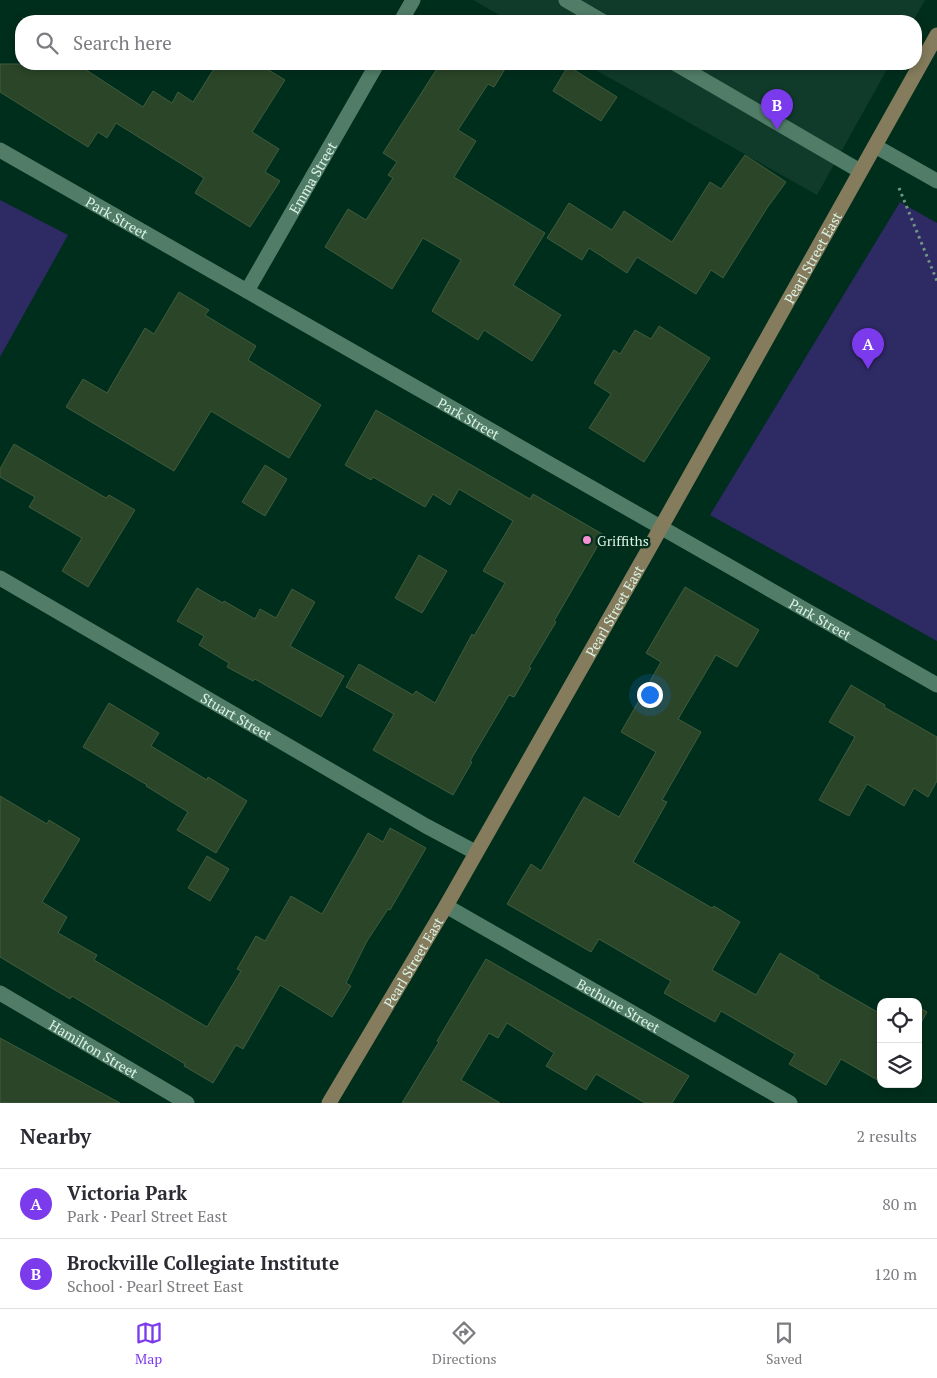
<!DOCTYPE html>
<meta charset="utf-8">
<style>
:root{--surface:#fff;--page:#f7f7f7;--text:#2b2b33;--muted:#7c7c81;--line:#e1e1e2;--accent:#7c3aed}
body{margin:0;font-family:"PT Serif",serif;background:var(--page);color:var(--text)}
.controls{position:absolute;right:15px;bottom:15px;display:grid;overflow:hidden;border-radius:10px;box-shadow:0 2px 8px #0003}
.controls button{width:45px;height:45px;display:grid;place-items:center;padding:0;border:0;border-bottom:1px solid var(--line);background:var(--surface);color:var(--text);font:25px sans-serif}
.you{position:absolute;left:649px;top:694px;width:18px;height:18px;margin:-12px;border:4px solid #fff;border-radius:50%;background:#1a73e8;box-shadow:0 0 0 8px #1a73e833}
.badge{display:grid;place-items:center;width:32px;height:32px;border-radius:50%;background:var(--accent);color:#fff;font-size:16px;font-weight:700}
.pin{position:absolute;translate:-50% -41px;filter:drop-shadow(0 1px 2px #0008)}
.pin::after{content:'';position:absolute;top:26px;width:18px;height:15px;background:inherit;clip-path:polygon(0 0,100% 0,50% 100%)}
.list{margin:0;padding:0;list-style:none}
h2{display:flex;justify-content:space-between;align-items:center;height:65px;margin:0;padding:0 20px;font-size:21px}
h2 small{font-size:16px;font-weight:400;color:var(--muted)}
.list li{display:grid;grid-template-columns:32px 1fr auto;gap:15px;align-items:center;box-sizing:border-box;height:70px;padding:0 20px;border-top:1px solid var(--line)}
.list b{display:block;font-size:19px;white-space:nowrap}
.list p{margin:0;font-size:16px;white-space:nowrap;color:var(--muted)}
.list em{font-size:16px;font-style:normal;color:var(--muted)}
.icon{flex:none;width:28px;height:28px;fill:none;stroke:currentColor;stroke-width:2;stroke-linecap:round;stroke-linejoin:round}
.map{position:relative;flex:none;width:937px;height:1103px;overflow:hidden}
.search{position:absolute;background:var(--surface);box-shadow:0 2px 8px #0003;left:15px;right:15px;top:15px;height:55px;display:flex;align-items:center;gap:12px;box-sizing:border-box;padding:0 18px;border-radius:20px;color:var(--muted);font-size:19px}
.sheet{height:205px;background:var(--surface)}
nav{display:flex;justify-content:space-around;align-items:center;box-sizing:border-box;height:70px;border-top:1px solid var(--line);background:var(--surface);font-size:14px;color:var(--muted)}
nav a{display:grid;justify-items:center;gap:2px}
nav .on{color:var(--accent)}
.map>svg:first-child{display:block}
.built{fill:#103b2a}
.green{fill:#2e2a64}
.building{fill:#2a4528;stroke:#405c3d}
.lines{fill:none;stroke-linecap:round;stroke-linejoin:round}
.path{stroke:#729585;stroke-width:3;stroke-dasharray:2.5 4;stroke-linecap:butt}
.lane{stroke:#517d68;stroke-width:15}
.street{stroke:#517d68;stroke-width:15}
.secondary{stroke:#847c5c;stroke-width:15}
.poi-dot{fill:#f690d0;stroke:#002e1c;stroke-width:2}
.labels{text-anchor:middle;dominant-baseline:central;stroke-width:5;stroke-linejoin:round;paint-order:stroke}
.street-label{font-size:14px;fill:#daf2e5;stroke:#002e1c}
.poi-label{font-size:14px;fill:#daf2e5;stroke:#002e1c;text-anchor:start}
</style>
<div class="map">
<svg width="937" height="1103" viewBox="0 0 937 1103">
<rect width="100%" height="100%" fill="#002e1c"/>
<path class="built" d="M 473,0 L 925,0 L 913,21 L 510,21 Z
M 585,64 L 890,64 L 817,195 Z"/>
<path class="green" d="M 0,200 L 68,235 L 0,357 Z
M 900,202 L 937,223 L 937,641 L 710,515 Z"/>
<path class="building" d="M 0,64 L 77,64 L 143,107 L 153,91 L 172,103 L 178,92 L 193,102 L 217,64 L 259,64 L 285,80 L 252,132 L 279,149 L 265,172 L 280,181 L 250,227 L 195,193 L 204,178 L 116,123 L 107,138 L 98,132 L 88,147 L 0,92 Z
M 440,64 L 508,64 L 494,87 L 488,84 L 458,130 L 476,141 L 454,177 L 545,233 L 513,285 L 561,315 L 532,361 L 484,330 L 478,340 L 432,311 L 461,260 L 423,238 L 392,289 L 325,247 L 348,209 L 366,220 L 393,178 L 388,175 L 397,162 L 383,153 Z
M 568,66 L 617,97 L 601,121 L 553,91 Z
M 745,155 L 786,182 L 767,208 L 723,278 L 711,270 L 696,294 L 637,257 L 627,273 L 589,248 L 582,260 L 547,238 L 569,203 L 612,230 L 624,211 L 672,242 L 710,182 L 721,189 Z
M 179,292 L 209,310 L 205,315 L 256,346 L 248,360 L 321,405 L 289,458 L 211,411 L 174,471 L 66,407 L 83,379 L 107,393 L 145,328 L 154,334 Z
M 659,326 L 710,358 L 644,462 L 589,428 L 611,394 L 594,383 L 614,350 L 620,354 L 635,330 L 651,339 Z
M 376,410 L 530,499 L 533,494 L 604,535 L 554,621 L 556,622 L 529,667 L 531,668 L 514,697 L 509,695 L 470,761 L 472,762 L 453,795 L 373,750 L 394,714 L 346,687 L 359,664 L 413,695 L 416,691 L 435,703 L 472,634 L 474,636 L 505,583 L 483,571 L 513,521 L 459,489 L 450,505 L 433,494 L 425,507 L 373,477 L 371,480 L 345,465 Z
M 14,444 L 106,498 L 109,495 L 135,510 L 88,587 L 62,571 L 82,538 L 29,507 L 35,497 L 0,477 L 0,469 Z
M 265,465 L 287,479 L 265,516 L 242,502 Z
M 419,555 L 447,571 L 422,613 L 395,598 Z
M 685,587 L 759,630 L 737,667 L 716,655 L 678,719 L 701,732 L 662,800 L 667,802 L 633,862 L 712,908 L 714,906 L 740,922 L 712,970 L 756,995 L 780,953 L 819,976 L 818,978 L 881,1014 L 881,1082 L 841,1059 L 826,1085 L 789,1064 L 795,1054 L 721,1011 L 715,1022 L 664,993 L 671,981 L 599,939 L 591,952 L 507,904 L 531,864 L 541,871 L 584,797 L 619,817 L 656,752 L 621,732 L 661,662 L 646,653 Z
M 197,588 L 223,603 L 224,601 L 255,619 L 260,609 L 276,618 L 292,589 L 315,602 L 290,646 L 344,676 L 321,717 L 255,679 L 253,681 L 227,667 L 229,663 L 199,645 L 204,636 L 177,621 Z
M 851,685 L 885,705 L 884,707 L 937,737 L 937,781 L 928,797 L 914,788 L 904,806 L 867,784 L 849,816 L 819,800 L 855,737 L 829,722 Z
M 109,703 L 159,733 L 151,746 L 207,780 L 208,777 L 247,801 L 216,853 L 177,830 L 188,812 L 146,786 L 147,785 L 83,747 Z
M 0,796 L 47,824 L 49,820 L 80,839 L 42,902 L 67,917 L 58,933 L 97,955 L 94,960 L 207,1027 L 241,971 L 237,969 L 256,936 L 265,941 L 291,896 L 322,914 L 368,833 L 383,842 L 390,828 L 426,848 L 390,910 L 388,909 L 367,941 L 346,983 L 351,986 L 332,1017 L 280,985 L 243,1049 L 236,1045 L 213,1083 L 184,1066 L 185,1064 L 72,996 L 70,999 L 0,957 Z
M 207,856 L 229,869 L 210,901 L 188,888 Z
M 486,959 L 689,1076 L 672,1103 L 645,1103 L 596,1074 L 586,1090 L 546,1066 L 554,1053 L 507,1023 L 498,1038 L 489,1033 L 461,1080 L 500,1103 L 402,1103 L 439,1042 L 437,1041 Z
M 918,1007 L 927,1012 L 918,1028 Z
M 0,1038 L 59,1070 L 120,1103 L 0,1103 Z"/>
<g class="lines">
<path class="path" d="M 899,188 L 937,281"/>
<path class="lane" d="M 566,0 L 602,21
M 676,64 L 860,171"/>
<g class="street">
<path d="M 401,21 L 413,0"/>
<path d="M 875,146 L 937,181"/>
<path id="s1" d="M 0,150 L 937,685"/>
<path id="s2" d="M 247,291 L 377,64"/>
<path id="s3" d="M 0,578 L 426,826 L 475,852"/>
<path id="s4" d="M 446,906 L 790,1103"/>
<path id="s5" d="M 0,993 L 187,1103"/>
</g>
<path class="secondary" id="s6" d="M 329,1103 L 446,906 L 646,554 L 937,35"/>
</g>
<circle class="poi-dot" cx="587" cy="540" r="5"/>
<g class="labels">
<g class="street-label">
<text stroke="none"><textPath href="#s2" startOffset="131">Emma Street</textPath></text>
<text stroke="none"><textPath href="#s1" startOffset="135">Park Street</textPath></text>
<text stroke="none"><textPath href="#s6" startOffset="974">Pearl Street East</textPath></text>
<text stroke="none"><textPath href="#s1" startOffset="540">Park Street</textPath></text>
<text stroke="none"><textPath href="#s6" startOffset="569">Pearl Street East</textPath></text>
<text stroke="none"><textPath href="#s1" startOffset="945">Park Street</textPath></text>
<text stroke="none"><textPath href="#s3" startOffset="274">Stuart Street</textPath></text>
<text stroke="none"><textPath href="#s6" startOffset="164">Pearl Street East</textPath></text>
<text stroke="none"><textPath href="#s4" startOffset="199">Bethune Street</textPath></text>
<text stroke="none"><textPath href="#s5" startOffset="109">Hamilton Street</textPath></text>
</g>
<g class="poi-label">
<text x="597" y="540">Griffiths</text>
</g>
</g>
</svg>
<div class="controls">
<button><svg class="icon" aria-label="locate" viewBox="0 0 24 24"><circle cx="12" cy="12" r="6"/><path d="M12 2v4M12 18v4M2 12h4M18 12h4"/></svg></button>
<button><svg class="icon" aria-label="layers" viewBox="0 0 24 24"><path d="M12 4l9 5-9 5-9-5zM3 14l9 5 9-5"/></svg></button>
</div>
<div class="you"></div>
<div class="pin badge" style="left:868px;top:369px">A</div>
<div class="pin badge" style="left:777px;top:130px">B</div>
<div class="search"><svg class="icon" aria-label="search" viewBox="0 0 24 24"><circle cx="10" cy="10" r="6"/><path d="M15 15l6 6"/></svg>Search here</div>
</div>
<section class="sheet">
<h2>Nearby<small>2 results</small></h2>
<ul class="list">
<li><span class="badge">A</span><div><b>Victoria Park</b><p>Park · Pearl Street East</p></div><em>80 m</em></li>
<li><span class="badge">B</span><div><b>Brockville Collegiate Institute</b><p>School · Pearl Street East</p></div><em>120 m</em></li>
</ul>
</section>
<nav>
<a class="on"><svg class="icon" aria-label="map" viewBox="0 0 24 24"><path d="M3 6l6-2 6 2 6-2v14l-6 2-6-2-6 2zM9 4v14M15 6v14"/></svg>Map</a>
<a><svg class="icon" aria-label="directions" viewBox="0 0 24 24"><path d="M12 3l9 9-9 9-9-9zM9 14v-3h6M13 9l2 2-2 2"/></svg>Directions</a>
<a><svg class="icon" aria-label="saved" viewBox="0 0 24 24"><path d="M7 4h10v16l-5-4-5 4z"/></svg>Saved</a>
</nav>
